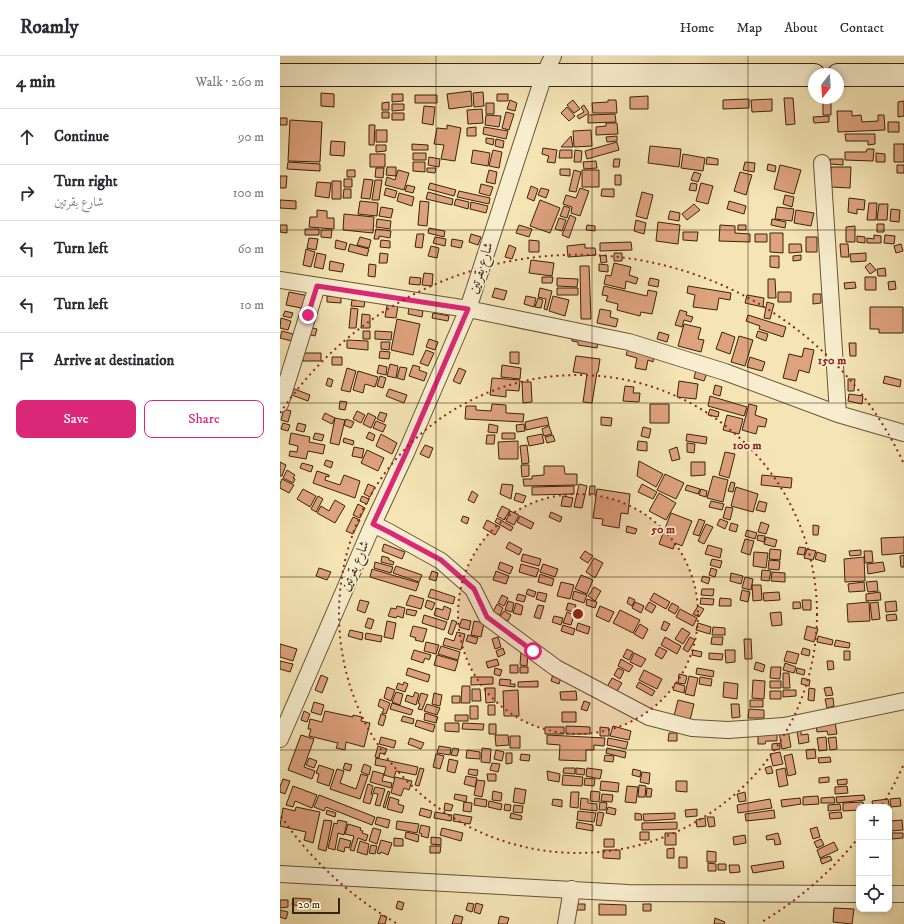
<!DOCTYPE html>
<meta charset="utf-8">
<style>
:root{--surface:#fff;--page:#f7f7f7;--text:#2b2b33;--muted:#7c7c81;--line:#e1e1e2;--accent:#db2777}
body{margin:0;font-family:"IM FELL DW Pica",Amiri,serif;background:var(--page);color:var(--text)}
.controls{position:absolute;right:12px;bottom:12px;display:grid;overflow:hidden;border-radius:8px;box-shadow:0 2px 6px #0003}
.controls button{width:36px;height:36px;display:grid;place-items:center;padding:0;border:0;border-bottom:1px solid var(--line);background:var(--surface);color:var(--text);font:20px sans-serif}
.compass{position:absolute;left:528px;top:12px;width:36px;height:36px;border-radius:50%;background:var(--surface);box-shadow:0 2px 6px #0003;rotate:197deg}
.scale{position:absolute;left:12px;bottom:10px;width:48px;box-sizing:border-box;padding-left:4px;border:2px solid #38250f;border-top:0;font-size:11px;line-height:14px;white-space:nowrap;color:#38250f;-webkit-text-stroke:3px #f8eecf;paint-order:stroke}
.stop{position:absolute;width:12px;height:12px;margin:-9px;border:3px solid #db2777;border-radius:50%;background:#fff}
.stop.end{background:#db2777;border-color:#fff;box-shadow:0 1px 4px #0008}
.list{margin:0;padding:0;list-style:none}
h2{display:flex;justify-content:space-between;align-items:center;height:52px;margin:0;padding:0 16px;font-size:17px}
h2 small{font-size:13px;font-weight:400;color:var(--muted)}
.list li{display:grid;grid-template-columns:26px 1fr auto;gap:12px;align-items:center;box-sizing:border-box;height:56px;padding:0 16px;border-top:1px solid var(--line)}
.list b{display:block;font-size:15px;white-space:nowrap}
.list p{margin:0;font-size:13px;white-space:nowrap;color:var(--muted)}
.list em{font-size:13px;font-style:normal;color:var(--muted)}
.actions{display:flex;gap:8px;padding:12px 16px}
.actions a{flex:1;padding:9px 0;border:1px solid var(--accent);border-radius:8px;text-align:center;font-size:14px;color:var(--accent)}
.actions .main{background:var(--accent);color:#fff}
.icon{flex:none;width:22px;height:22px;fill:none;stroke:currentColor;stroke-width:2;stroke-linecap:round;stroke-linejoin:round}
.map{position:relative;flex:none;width:624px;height:868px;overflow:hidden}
header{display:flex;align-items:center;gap:24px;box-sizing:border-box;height:56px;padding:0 20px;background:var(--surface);border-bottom:1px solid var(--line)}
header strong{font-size:19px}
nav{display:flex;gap:22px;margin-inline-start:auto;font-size:14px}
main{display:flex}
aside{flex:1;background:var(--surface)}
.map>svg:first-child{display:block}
.building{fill:#dea27d;stroke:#38250f}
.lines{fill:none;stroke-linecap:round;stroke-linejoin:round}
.street-casing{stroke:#675538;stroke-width:18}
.secondary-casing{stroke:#38250f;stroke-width:24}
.street{stroke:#f8eecf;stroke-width:16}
.secondary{stroke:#f8eecf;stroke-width:22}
.route{stroke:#db2777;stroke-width:5}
.grid{fill:none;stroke:#38250f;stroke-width:1;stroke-opacity:0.55}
.ring{fill:none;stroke:#8f2418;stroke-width:2;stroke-dasharray:2 4}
.labels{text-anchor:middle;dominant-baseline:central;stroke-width:3.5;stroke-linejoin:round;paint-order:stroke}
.street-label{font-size:14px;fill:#38250f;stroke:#f8eecf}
.centre{fill:#8f2418;stroke:#f8eecf;stroke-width:2}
.ring-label{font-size:12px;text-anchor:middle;font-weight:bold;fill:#8f2418;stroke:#f8eecf;stroke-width:3.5;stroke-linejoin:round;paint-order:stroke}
</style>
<header>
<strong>Roamly</strong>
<nav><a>Home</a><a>Map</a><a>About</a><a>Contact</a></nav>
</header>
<main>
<aside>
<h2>4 min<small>Walk · 260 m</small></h2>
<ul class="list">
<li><svg class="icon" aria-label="ahead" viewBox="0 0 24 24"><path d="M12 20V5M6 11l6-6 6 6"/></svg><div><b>Continue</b></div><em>90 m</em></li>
<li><svg class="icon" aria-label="right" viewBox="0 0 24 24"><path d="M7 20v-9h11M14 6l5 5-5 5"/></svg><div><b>Turn right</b><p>شارع بقرتين</p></div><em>100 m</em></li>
<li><svg class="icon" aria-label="left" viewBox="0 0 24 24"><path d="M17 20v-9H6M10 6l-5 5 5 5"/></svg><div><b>Turn left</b></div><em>60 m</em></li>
<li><svg class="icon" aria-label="left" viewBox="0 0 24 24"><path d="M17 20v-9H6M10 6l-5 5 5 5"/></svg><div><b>Turn left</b></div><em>10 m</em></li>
<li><svg class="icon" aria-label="arrive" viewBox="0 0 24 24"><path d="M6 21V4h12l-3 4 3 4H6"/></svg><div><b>Arrive at destination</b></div></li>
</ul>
<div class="actions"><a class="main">Save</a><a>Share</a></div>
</aside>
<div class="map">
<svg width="624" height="868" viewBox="0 0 624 868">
<rect width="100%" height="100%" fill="#f5e5b5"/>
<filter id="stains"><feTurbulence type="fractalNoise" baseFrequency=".005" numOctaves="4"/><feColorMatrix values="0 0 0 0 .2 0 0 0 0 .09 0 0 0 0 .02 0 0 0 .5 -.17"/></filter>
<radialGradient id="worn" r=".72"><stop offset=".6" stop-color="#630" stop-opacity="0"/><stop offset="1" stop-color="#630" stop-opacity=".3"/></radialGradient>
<path class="building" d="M 191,35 L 192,50 L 169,53 L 167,38 Z
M 203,36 L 204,50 L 194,51 L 193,37 Z
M 41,37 L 54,38 L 54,51 L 41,50 Z
M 112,38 L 123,38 L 123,45 L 112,46 Z
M 217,38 L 228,38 L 228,45 L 217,45 Z
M 135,39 L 157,39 L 157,47 L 135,47 Z
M 368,40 L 368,53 L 350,53 L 350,41 Z
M 504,42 L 513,42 L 515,68 L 506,69 Z
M 469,43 L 469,52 L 443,53 L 443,44 Z
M 492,43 L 492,55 L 472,56 L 471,44 Z
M 543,43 L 551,43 L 551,59 L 543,59 Z
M 230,44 L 237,47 L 235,55 L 227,53 Z
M 293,44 L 300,53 L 294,57 L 287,49 Z
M 328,44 L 336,44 L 337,57 L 313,57 L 312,47 L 328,46 Z
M 624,45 L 624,60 L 618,61 L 618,46 Z
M 109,46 L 109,54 L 102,54 L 102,47 Z
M 206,47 L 214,47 L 214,58 L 206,58 Z
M 112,48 L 124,48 L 124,54 L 112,55 Z
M 304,49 L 309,57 L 299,63 L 297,60 L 304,56 L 301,51 Z
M 144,50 L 155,51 L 153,69 L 142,67 Z
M 287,51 L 295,60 L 289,65 L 281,57 Z
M 202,53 L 203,67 L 188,68 L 187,54 Z
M 557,55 L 572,55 L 572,60 L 581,59 L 582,66 L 598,65 L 598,59 L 604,59 L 605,74 L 558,76 Z
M 102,56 L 109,56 L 109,62 L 102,62 Z
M 226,56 L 234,58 L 229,74 L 222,72 Z
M 112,57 L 124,57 L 124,64 L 112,64 Z
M 335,58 L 336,66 L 308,67 L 308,59 Z
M 206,59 L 221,60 L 219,71 L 205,69 Z
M 549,60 L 549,66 L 534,67 L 533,61 Z
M 0,62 L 7,62 L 7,69 L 0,69 Z
M 10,64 L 42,66 L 40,106 L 8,105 Z
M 608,66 L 619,66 L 619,76 L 608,76 Z
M 326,67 L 337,67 L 338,78 L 316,79 L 316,71 L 326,70 Z
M 89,69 L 95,69 L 94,89 L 89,89 Z
M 167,69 L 181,72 L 175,105 L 161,103 L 164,89 L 154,88 L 157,72 L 167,73 Z
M 196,71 L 196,80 L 187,80 L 187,72 Z
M 204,71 L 228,75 L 226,83 L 203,78 Z
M 96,74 L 107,74 L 107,86 L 96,86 Z
M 311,74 L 312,90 L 294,91 L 293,75 Z
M 565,78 L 595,78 L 595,88 L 588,89 L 588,85 L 566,85 Z
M 291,80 L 293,91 L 281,91 Z
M 337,80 L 337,85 L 327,86 L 326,81 Z
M 206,82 L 214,83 L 213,89 L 206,87 Z
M 216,83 L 224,85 L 223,92 L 215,90 Z
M 51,85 L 65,86 L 64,100 L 50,99 Z
M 337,86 L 339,94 L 307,103 L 305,95 Z
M 132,88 L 148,89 L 148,94 L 132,94 Z
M 614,88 L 624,88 L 624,106 L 614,106 Z
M 96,89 L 106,89 L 106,95 L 96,96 Z
M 370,90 L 401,93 L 399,111 L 368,107 Z
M 263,92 L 277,94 L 275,107 L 267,106 L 269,100 L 262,98 Z
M 587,93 L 594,93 L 593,105 L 565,104 L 565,96 L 586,96 Z
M 193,94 L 210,97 L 208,110 L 191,107 Z
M 213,94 L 222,96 L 219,112 L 209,110 Z
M 280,94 L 292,94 L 292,102 L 279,102 Z
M 295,94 L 302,95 L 301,106 L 294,106 Z
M 133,97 L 146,97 L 146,104 L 133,104 Z
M 596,97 L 605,98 L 605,106 L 596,106 Z
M 90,98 L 105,98 L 105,111 L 90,111 Z
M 403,98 L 425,102 L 423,115 L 401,112 Z
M 149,101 L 160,103 L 159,111 L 148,109 Z
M 427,101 L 438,103 L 438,109 L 426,108 Z
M 334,103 L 340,103 L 339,111 L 333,111 Z
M 550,103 L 563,103 L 563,109 L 550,108 Z
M 316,105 L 317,112 L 304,113 L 303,106 Z
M 8,106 L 40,108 L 40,115 L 7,113 Z
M 133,106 L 145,106 L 145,116 L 133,115 Z
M 465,106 L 475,107 L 474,116 L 463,114 Z
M 488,108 L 496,110 L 495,116 L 487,114 Z
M 500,109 L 521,114 L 514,138 L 494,133 Z
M 617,109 L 624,109 L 624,117 L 617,117 Z
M 107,111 L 116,111 L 116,120 L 106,119 Z
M 551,111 L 571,111 L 570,132 L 551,131 Z
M 96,112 L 104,112 L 103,122 L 95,121 Z
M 147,112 L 156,112 L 155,117 L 147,116 Z
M 280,113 L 290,113 L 290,120 L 280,119 Z
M 67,114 L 75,114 L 75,121 L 67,121 Z
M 118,114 L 129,117 L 124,134 L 105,129 L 107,121 L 115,124 Z
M 209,114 L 217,116 L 215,128 L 206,126 Z
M 294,114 L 301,116 L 296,136 L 289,135 Z
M 302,114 L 319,114 L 319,131 L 302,131 Z
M 414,116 L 421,118 L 418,126 L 411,124 Z
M 460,116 L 472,119 L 466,139 L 454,135 Z
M 335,119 L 341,119 L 341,129 L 335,129 Z
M 0,120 L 7,120 L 6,132 L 0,132 Z
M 64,123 L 72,123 L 72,131 L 64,131 Z
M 84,123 L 93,124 L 90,143 L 81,142 Z
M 95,124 L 102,124 L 99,144 L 92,144 Z
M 52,125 L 61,125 L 61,143 L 52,143 Z
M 37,126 L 51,127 L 49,142 L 35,140 Z
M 150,127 L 176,134 L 174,140 L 148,133 Z
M 411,127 L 417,128 L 416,135 L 409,134 Z
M 421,127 L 433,130 L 428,148 L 416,145 Z
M 201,128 L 213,131 L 210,140 L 199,137 Z
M 127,129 L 135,131 L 133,137 L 125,135 Z
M 251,130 L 258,133 L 254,145 L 247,142 Z
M 106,132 L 117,135 L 115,142 L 104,139 Z
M 261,132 L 269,134 L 266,142 L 258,139 Z
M 300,132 L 309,135 L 300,160 L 291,157 L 292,151 L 283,148 L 286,139 L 296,142 Z
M 64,133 L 71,133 L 71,142 L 63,142 Z
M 322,133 L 334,133 L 334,141 L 321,140 Z
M 179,135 L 210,142 L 209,148 L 177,141 Z
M 148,136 L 173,143 L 172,149 L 146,143 Z
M 362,136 L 373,139 L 367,163 L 356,160 Z
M 119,137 L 134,141 L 132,150 L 117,145 Z
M 505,139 L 514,141 L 512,151 L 503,148 Z
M 569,142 L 585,144 L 584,154 L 577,153 L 577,158 L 568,156 Z
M 176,143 L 189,146 L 188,153 L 174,149 Z
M 0,144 L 16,145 L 16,153 L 0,152 Z
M 260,144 L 280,152 L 270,177 L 250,170 Z
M 80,145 L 98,147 L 97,160 L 78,158 Z
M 140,145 L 149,146 L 147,170 L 138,169 Z
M 449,145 L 466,150 L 464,158 L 447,153 Z
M 191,146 L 208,150 L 206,157 L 190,153 Z
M 589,147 L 597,147 L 596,164 L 587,164 Z
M 414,148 L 420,154 L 407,164 L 402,158 Z
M 599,148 L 608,148 L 607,164 L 597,164 Z
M 284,150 L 290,152 L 287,162 L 280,160 Z
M 101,151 L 113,153 L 111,162 L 99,160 Z
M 497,151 L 514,153 L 512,165 L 495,163 Z
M 611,153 L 620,154 L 619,166 L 610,165 Z
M 37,154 L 47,155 L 47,162 L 54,162 L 54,173 L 29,171 L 30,161 L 37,161 Z
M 516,154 L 534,157 L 531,170 L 514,167 Z
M 390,155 L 400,157 L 399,165 L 388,163 Z
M 64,158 L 94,161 L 93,177 L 63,174 Z
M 290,159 L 296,162 L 289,182 L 282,179 Z
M 279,162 L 286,164 L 282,175 L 275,173 Z
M 97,163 L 111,165 L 110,173 L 96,171 Z
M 492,163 L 506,166 L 505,172 L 491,169 Z
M 356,164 L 366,167 L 364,178 L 354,175 Z
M 378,166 L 400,169 L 398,188 L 376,185 Z
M 597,168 L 604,168 L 604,176 L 597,176 Z
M 0,169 L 7,169 L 7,177 L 0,176 Z
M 239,169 L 252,173 L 249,181 L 236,177 Z
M 307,169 L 315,170 L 315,175 L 306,174 Z
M 440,169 L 455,170 L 455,177 L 470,178 L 470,186 L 439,185 Z
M 458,169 L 466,169 L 466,174 L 458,174 Z
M 575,170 L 575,186 L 566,186 L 566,171 Z
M 149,172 L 165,175 L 164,181 L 148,177 Z
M 25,173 L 39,173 L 39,179 L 25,179 Z
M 96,173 L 111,175 L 110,182 L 99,180 L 99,183 L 94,183 Z
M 41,174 L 52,174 L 51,182 L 41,181 Z
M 403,176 L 418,176 L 417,185 L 403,184 Z
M 490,177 L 503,177 L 503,197 L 490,196 Z
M 137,178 L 144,178 L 142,192 L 135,191 Z
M 191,178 L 201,181 L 198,189 L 189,186 Z
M 475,178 L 487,178 L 487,186 L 475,186 Z
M 594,179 L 601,180 L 601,187 L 587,187 L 587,182 L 594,183 Z
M 605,179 L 615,180 L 614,188 L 604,187 Z
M 577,180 L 585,181 L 585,187 L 577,186 Z
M 80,181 L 91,184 L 89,192 L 77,189 Z
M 155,181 L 166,183 L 165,190 L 153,187 Z
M 526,181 L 537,181 L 537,196 L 526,196 Z
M 29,182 L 38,183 L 36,194 L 27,192 Z
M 172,183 L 183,185 L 181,192 L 171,190 Z
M 56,184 L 67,187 L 65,194 L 55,192 Z
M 101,184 L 110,185 L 110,192 L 100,191 Z
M 249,184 L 259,185 L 259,196 L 249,196 Z
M 351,186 L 352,194 L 320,195 L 320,187 Z
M 70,188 L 89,193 L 87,200 L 68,195 Z
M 305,188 L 305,192 L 315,192 L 316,199 L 288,201 L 287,190 Z
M 509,188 L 521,188 L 522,196 L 509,197 Z
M 560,188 L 568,188 L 569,201 L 561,201 Z
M 621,188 L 623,195 L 616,197 L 614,190 Z
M 229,189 L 236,192 L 232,203 L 225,201 Z
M 151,190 L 159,192 L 157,202 L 148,200 Z
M 26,193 L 35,196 L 31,211 L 23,209 Z
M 37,197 L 46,199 L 43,213 L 34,211 Z
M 100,197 L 108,198 L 107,207 L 99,207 Z
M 334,197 L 342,197 L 342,205 L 334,205 Z
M 586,197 L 586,205 L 571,206 L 570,198 Z
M 326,199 L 327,206 L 321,207 L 320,200 Z
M 521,199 L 521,204 L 513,205 L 513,200 Z
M 490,200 L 499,200 L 499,212 L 490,211 Z
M 251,204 L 274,207 L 272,220 L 249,217 Z
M 50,205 L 64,208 L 62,216 L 49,214 Z
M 334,207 L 351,211 L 349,219 L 358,222 L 356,228 L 346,225 L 345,233 L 324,228 L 326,219 L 331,220 Z
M 590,207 L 596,214 L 590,218 L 585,211 Z
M 89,208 L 96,209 L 95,221 L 88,220 Z
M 319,208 L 328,209 L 328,216 L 319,215 Z
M 300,210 L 309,210 L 311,263 L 301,263 Z
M 605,212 L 606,220 L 598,220 L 597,213 Z
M 144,217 L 153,218 L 152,230 L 142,229 Z
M 130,221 L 141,222 L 140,229 L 129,228 Z
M 262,221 L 273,221 L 272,227 L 262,227 Z
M 585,221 L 596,221 L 596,234 L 585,234 Z
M 277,222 L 298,223 L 297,231 L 277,230 Z
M 370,222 L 379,224 L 378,231 L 368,229 Z
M 488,223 L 495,223 L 496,242 L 488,242 Z
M 615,225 L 616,233 L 609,234 L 608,226 Z
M 575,226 L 576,232 L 565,233 L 564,227 Z
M 324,230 L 367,240 L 368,234 L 377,236 L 372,258 L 361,256 L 360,260 L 337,254 L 338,248 L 326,245 L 328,240 L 322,239 Z
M 408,230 L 451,237 L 450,244 L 439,242 L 437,254 L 413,251 L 415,239 L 407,237 Z
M 215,232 L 227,235 L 224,244 L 212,241 Z
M 260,232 L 272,235 L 267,254 L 264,253 L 266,243 L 258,241 Z
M 277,232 L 298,232 L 298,239 L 277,239 Z
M 9,236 L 29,240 L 26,253 L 6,249 Z
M 498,236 L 511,236 L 511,246 L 498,246 Z
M 533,238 L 541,238 L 541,247 L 533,248 Z
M 467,239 L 484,242 L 483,251 L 465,247 Z
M 47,240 L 61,241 L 61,247 L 47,246 Z
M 246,240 L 256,242 L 254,251 L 244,248 Z
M 273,240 L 289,244 L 285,260 L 269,255 Z
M 258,242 L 263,244 L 261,252 L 255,251 Z
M 72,244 L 85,245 L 84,251 L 71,250 Z
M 487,246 L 494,248 L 490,263 L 484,262 Z
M 107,249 L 118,250 L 116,262 L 105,261 Z
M 590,251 L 623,251 L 623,277 L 599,277 L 599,273 L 590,273 Z
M 71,252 L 78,253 L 76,272 L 69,272 Z
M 129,252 L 143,255 L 142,261 L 128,258 Z
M 320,253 L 331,255 L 330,261 L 338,263 L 336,271 L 317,267 Z
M 400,254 L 407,256 L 406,259 L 413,261 L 411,266 L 404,264 L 402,271 L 395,269 Z
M 5,255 L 13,257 L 11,262 L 3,260 Z
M 153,257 L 169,260 L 168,265 L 152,262 Z
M 82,258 L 90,259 L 90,272 L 81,272 Z
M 468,259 L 506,271 L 503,281 L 479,273 L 480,270 L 466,265 Z
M 1,262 L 11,265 L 8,274 L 0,272 Z
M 117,263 L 140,268 L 133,299 L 111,294 Z
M 404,268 L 421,272 L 418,283 L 424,284 L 421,296 L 398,290 Z
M 29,271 L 37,273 L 35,280 L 27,278 Z
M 2,275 L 13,278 L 12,285 L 0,282 Z
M 83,275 L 90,275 L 90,283 L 83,283 Z
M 95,275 L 112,276 L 111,284 L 95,283 Z
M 478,275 L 488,278 L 486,285 L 476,281 Z
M 379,276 L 389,279 L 387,286 L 377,283 Z
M 442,276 L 455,281 L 450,298 L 436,293 Z
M 292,279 L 318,285 L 317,292 L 298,289 L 298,286 L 292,285 Z
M 459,280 L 473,284 L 465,310 L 451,306 Z
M 149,283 L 158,286 L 155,294 L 146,291 Z
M 67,284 L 88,285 L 88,294 L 67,292 Z
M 101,286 L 110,286 L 109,294 L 101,293 Z
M 569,287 L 576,287 L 576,300 L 570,300 Z
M 524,292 L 534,294 L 529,317 L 519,314 L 516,325 L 503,322 L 509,298 L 522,301 Z
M 348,293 L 374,299 L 373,306 L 368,304 L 366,314 L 355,312 L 357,302 L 346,299 Z
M 146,294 L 154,297 L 148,310 L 140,307 Z
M 100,295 L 110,296 L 109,303 L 99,302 Z
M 230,296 L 239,296 L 239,308 L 230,307 Z
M 22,297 L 41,297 L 41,305 L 23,305 Z
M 296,300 L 320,303 L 318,316 L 317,316 L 312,347 L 303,346 L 307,318 L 293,316 Z
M 52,301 L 62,301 L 62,309 L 52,309 Z
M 470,301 L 485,306 L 482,315 L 467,311 Z
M 110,308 L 118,310 L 116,322 L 107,320 Z
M 99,309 L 107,311 L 106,319 L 97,317 Z
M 133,309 L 140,311 L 139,314 L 147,317 L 144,325 L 129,320 Z
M 222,309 L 241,312 L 240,323 L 221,321 Z
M 120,311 L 127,312 L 124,324 L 117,322 Z
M 67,312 L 76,315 L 70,336 L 61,334 Z
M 179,312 L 186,315 L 180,328 L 173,325 Z
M 416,314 L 427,317 L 424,325 L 414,322 Z
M 78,315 L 98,321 L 95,331 L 85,328 L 83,337 L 73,334 Z
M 100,320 L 106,322 L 103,332 L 97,330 Z
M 605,320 L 621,324 L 620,331 L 603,327 Z
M 48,322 L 53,324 L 51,331 L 46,329 Z
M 212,322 L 240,324 L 239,335 L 226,334 L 226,341 L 210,339 Z
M 568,323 L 575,323 L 574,335 L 568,335 Z
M 399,325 L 418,328 L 416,343 L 397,341 Z
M 242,326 L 251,326 L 252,346 L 243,347 Z
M 435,329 L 442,331 L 440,340 L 433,338 Z
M 345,330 L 354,331 L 353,337 L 360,337 L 359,346 L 343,345 Z
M 12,332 L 30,339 L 28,345 L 9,338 Z
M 109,333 L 127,339 L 124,347 L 106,340 Z
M 569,338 L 583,340 L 582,348 L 568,345 Z
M 430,340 L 467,351 L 464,360 L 428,350 Z
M 60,345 L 67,346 L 65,354 L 59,353 Z
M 212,348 L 226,349 L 226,357 L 244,358 L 243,366 L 185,363 L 186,350 L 196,350 L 196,354 L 211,355 Z
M 370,348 L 389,348 L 389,367 L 370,367 Z
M 469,348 L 477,350 L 475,359 L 487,363 L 485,371 L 478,370 L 476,378 L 462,374 Z
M 4,353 L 11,355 L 8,366 L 1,364 Z
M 430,353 L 439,356 L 438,361 L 428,359 Z
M 77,355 L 85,359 L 81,367 L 73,363 Z
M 100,356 L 107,358 L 104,366 L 97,363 Z
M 45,357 L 55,362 L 52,368 L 42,363 Z
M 88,357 L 96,361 L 91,372 L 83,368 Z
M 447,359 L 463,363 L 459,378 L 443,374 Z
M 267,361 L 269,369 L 246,374 L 245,366 Z
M 321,361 L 332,362 L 331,370 L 321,369 Z
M 55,362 L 65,364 L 59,389 L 50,387 Z
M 66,363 L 74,366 L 71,372 L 64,369 Z
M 96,365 L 106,369 L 103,376 L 93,372 Z
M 3,367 L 10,369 L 8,375 L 1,373 Z
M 18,367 L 26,369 L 24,376 L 16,374 Z
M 209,368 L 218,370 L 217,377 L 208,376 Z
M 244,368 L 245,375 L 237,376 L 236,369 Z
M 269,370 L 272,378 L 264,380 L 262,373 Z
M 363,371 L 371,373 L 369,382 L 361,380 Z
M 89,376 L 95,379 L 93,385 L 86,382 Z
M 11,377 L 30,381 L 29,386 L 45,389 L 43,398 L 28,395 L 26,403 L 9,400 L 10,395 L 17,396 L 18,390 L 9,388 Z
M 35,377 L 44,379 L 42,385 L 33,383 Z
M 222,377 L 235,377 L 235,383 L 222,383 Z
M 101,378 L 117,387 L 112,398 L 96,390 Z
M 262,378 L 264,387 L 249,390 L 247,381 Z
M 407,378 L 427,381 L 426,388 L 406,385 Z
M 207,379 L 215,379 L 214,388 L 206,388 Z
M 273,379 L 275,385 L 267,387 L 265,381 Z
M 64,382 L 74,385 L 73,389 L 63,386 Z
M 238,385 L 238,403 L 219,403 L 218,386 Z
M 358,385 L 367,386 L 367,395 L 357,394 Z
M 407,387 L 415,388 L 414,397 L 407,396 Z
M 145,389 L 153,392 L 149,402 L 140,398 Z
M 247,389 L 249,407 L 242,408 L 240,390 Z
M 74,391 L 84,393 L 82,402 L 72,400 Z
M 397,391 L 400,403 L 392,405 L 389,394 Z
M 87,394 L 104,402 L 98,415 L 81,407 Z
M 445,396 L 455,398 L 449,422 L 439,419 Z
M 46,404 L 53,406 L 51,412 L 44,409 Z
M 359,405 L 383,418 L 376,431 L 357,420 Z
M 0,406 L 6,409 L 2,420 L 0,420 Z
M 411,406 L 425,406 L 425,419 L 411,420 Z
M 22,407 L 33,410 L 31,416 L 20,412 Z
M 241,409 L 249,409 L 249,420 L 242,421 Z
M 264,410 L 284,410 L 285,418 L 297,418 L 297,429 L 244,430 L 243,423 L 252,423 L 252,420 L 264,419 Z
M 7,414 L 15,419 L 13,422 L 15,423 L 13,427 L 3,422 Z
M 37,415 L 49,419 L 49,421 L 46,420 L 45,424 L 60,429 L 64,419 L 80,425 L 75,442 L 33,427 Z
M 385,418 L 404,427 L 396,443 L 377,434 Z
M 482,419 L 512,422 L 511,432 L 481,429 Z
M 433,420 L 448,424 L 443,446 L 427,442 Z
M 2,423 L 14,429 L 9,437 L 0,432 L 0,428 Z
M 451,426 L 455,427 L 453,436 L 448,435 Z
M 88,428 L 95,431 L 90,441 L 84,438 Z
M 222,428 L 233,429 L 231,443 L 220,438 Z
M 299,428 L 307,430 L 302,452 L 294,451 Z
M 362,428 L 377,436 L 373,443 L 358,436 Z
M 407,429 L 420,433 L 418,438 L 405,434 Z
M 294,430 L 294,438 L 252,439 L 252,431 Z
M 310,430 L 315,430 L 315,438 L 309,438 Z
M 456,431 L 478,438 L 473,456 L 451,450 Z
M 23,433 L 36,440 L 30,451 L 17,443 Z
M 317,433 L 350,438 L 348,458 L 341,457 L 339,472 L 322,469 L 323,463 L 313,462 Z
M 421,433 L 427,435 L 426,441 L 419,439 Z
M 192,435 L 198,439 L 194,447 L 188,444 Z
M 236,437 L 246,440 L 243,447 L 234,444 Z
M 379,437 L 396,447 L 386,464 L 369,455 Z
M 38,440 L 43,443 L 36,456 L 31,453 Z
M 82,440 L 89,443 L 87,448 L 80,445 Z
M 283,440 L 293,442 L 291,451 L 281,450 Z
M 55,444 L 65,450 L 55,467 L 37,457 L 41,450 L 49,455 Z
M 431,445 L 444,448 L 442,454 L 429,451 Z
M 479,445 L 487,447 L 485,456 L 476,454 Z
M 78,448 L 85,452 L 80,462 L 73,459 Z
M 222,450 L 230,454 L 224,464 L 217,460 Z
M 446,451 L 453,452 L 450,464 L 443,462 Z
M 230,455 L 239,459 L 234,469 L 226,465 Z
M 271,456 L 282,461 L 280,466 L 269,461 Z
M 391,457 L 412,465 L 402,490 L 395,487 L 393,493 L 379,488 Z
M 183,460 L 189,462 L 187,468 L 181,465 Z
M 240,460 L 254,467 L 251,473 L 237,466 Z
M 73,461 L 80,464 L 73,478 L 66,475 Z
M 217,462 L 233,471 L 231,475 L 215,466 Z
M 419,463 L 425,465 L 419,480 L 413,478 Z
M 440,463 L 448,466 L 445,473 L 437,469 Z
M 207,464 L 220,471 L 215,479 L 203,472 Z
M 481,466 L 489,469 L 486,478 L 478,476 Z
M 451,467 L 458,469 L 456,476 L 449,474 Z
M 426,468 L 433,471 L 424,488 L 418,485 Z
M 533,469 L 539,470 L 538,479 L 533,479 Z
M 347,470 L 357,473 L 355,478 L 346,476 Z
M 467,474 L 477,477 L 475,483 L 465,480 Z
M 478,479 L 485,480 L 484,486 L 477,484 Z
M 486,481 L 497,484 L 495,491 L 484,488 Z
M 624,481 L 624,497 L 602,499 L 601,482 Z
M 465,483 L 474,485 L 470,499 L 461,496 Z
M 229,486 L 242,493 L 239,499 L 226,492 Z
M 104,488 L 125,496 L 122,503 L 102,495 Z
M 428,489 L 442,493 L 440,502 L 425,498 Z
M 519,491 L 526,492 L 524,499 L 517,498 Z
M 490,493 L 501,494 L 500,504 L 489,503 Z
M 527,493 L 536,495 L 533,504 L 524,502 Z
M 581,494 L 581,499 L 570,500 L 569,495 Z
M 305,495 L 313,500 L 308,507 L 300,502 Z
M 584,495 L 592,495 L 593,506 L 585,507 Z
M 474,496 L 488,497 L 486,512 L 473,510 Z
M 537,496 L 546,499 L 545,506 L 535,503 Z
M 243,498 L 261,503 L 259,510 L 241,505 Z
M 624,499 L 624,511 L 621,511 L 620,500 Z
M 102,500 L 109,502 L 109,504 L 114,506 L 113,509 L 101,506 Z
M 584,501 L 585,525 L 565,526 L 564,503 Z
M 314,502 L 323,507 L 315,522 L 306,516 Z
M 432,503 L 442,505 L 440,512 L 430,509 Z
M 489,504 L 500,505 L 499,514 L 488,513 Z
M 95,506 L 113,511 L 111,517 L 94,512 Z
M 220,506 L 233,511 L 230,518 L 218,513 Z
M 603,506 L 605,515 L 588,518 L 587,508 Z
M 241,508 L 259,513 L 256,521 L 239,516 Z
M 263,508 L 278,513 L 275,521 L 260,516 Z
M 116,510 L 142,519 L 139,526 L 113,517 Z
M 39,512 L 51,516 L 47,524 L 36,520 Z
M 431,512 L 437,514 L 435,521 L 429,519 Z
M 92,513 L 139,527 L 136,535 L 90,521 Z
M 482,514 L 491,515 L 489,525 L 481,524 Z
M 152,515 L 158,517 L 156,525 L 149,523 Z
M 216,515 L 229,520 L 226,528 L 213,524 Z
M 492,516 L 505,517 L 505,526 L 491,525 Z
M 451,517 L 463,520 L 461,528 L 450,525 Z
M 260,518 L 274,523 L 272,530 L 258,526 Z
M 301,519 L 313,524 L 307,538 L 295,533 Z
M 423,520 L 430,522 L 428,528 L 421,525 Z
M 465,521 L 473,523 L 471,534 L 462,532 Z
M 597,525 L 598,535 L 588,536 L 586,526 Z
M 281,526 L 294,529 L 290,543 L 277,540 Z
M 584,526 L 585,535 L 569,536 L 568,528 Z
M 472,529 L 481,529 L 482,544 L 473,545 Z
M 314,531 L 321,535 L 315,545 L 308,540 Z
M 151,533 L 175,541 L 173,548 L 148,541 Z
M 248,533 L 256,536 L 254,541 L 246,538 Z
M 422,533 L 434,533 L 433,540 L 421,539 Z
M 462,534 L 470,536 L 468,546 L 460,544 Z
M 294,535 L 307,539 L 304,547 L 292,543 Z
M 258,536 L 267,538 L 265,546 L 256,543 Z
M 499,536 L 500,544 L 484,545 L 483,537 Z
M 600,536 L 601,544 L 586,545 L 586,538 Z
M 374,537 L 390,546 L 386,553 L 370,544 Z
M 238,538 L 246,540 L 244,546 L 236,544 Z
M 130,539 L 144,543 L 141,553 L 126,549 Z
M 222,539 L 228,542 L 224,550 L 218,547 Z
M 349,541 L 355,544 L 352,550 L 347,547 Z
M 421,542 L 434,543 L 433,549 L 420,548 Z
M 440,542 L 451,543 L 451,550 L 439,550 Z
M 307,543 L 317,546 L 315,552 L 306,549 Z
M 80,544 L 89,546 L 85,557 L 77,554 Z
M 147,544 L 155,547 L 152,554 L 145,551 Z
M 522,544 L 531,544 L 531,554 L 523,554 Z
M 228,545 L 234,547 L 232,556 L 225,554 Z
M 616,545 L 617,555 L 606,556 L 605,546 Z
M 355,546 L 364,550 L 361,557 L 352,552 Z
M 369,546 L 376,550 L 372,557 L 365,553 Z
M 513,546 L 520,546 L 521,552 L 513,553 Z
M 589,546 L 590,565 L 568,566 L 567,548 Z
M 598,546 L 600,563 L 592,564 L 590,547 Z
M 236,547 L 243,550 L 241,559 L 233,557 Z
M 288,547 L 296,549 L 294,556 L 286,554 Z
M 392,547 L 399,551 L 395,558 L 388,554 Z
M 217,548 L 223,552 L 220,559 L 213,556 Z
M 258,549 L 264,550 L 260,563 L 254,561 Z
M 117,550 L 125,552 L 123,562 L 117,560 L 116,562 L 108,560 L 111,552 L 116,553 Z
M 164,550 L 171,553 L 168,564 L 154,559 L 156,552 L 163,554 Z
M 320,550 L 334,556 L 329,566 L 316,560 Z
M 418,550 L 424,553 L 419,561 L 413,558 Z
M 127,553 L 137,555 L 135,560 L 126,558 Z
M 400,553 L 417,562 L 413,570 L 396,561 Z
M 340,554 L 360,564 L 353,577 L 333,567 Z
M 224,555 L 231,559 L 228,565 L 220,561 Z
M 287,556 L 294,559 L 291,569 L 283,567 Z
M 501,556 L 502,569 L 492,570 L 490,557 Z
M 616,558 L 617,564 L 607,565 L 606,559 Z
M 144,559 L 167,566 L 164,574 L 142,567 Z
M 274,560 L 283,562 L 281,569 L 272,566 Z
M 88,562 L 94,564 L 91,573 L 85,571 Z
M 182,563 L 191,565 L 189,574 L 179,571 Z
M 172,564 L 177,566 L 172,579 L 168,577 Z
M 107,565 L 116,567 L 113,583 L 104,581 Z
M 194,565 L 204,567 L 201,581 L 191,579 Z
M 384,565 L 390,568 L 386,575 L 381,573 Z
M 298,567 L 310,571 L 308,578 L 296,574 Z
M 418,567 L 431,571 L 430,578 L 416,574 Z
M 360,568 L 368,573 L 363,583 L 354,578 Z
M 283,569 L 295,573 L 293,579 L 281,575 Z
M 133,570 L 147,573 L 143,586 L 135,584 L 136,582 L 130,580 Z
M 527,570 L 538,573 L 534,586 L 524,583 Z
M 433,571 L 445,572 L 445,579 L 432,579 Z
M 402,572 L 410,577 L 403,588 L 395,583 Z
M 70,574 L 83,577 L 82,584 L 68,580 Z
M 177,576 L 185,578 L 181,594 L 163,589 L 165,582 L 174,585 Z
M 86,577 L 102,580 L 101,586 L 85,583 Z
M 188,579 L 198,582 L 196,588 L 186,585 Z
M 538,580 L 553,584 L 552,589 L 537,586 Z
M 218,581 L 221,591 L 215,593 L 212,583 Z
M 385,581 L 401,590 L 397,598 L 381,589 Z
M 410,581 L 415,584 L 408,596 L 403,593 Z
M 432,581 L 443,581 L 442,589 L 431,588 Z
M 464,583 L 471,583 L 472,603 L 465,603 Z
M 556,584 L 570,587 L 569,592 L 554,590 Z
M 146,586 L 159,589 L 156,598 L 144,595 Z
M 0,588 L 17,593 L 13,605 L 0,601 Z
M 161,590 L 180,596 L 178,604 L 158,598 Z
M 379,591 L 387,595 L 382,603 L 375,599 Z
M 223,592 L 225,598 L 218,601 L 216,595 Z
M 523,592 L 530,594 L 529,600 L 521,598 Z
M 347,593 L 353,596 L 349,604 L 343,601 Z
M 134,594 L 151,599 L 149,604 L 145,602 L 143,607 L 131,603 Z
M 413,594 L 422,596 L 421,601 L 412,599 Z
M 445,594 L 455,594 L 455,606 L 446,607 Z
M 507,595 L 519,598 L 516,608 L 504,605 Z
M 564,595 L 570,595 L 570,604 L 564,604 Z
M 241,596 L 248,596 L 247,610 L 240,609 Z
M 354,597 L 366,603 L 361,611 L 350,606 Z
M 429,597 L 443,598 L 442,604 L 429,603 Z
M 157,599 L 178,605 L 175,615 L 154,609 Z
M 217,603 L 219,609 L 208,612 L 206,606 Z
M 341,603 L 353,610 L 349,616 L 338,610 Z
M 0,605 L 13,608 L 10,616 L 0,613 Z
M 547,605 L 553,605 L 554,613 L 548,614 Z
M 476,606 L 485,609 L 483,616 L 474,613 Z
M 505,607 L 516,611 L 514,617 L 503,614 Z
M 230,609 L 238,609 L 238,617 L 230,617 Z
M 240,611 L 248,611 L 248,617 L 240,617 Z
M 491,611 L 501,611 L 500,623 L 490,622 Z
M 128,612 L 150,619 L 148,626 L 126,619 Z
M 215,612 L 222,614 L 220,620 L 214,618 Z
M 338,612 L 344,615 L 340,623 L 334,619 Z
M 417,612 L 434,615 L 433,621 L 416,618 Z
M 517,612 L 525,614 L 524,619 L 516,617 Z
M 364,614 L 382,623 L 377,633 L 359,624 Z
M 274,615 L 282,618 L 279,628 L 271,625 Z
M 503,617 L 509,617 L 510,632 L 503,632 Z
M 399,618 L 407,620 L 405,628 L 398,627 Z
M 41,619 L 48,622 L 42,637 L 35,634 Z
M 409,620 L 418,622 L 414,640 L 405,638 Z
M 191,621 L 213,621 L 213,628 L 191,629 Z
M 420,621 L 432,623 L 431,630 L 419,628 Z
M 332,622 L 342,627 L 336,637 L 327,631 Z
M 522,622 L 530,624 L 529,630 L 521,628 Z
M 220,623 L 231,624 L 230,628 L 235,628 L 235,631 L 219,629 Z
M 473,624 L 485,625 L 484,643 L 472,642 Z
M 258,625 L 258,631 L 238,631 L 238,626 Z
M 490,625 L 501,625 L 501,632 L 490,632 Z
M 124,626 L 128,628 L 125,636 L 116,633 L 118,627 L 123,629 Z
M 359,626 L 375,635 L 372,640 L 356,631 Z
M 444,626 L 458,628 L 457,643 L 443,641 Z
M 395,627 L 405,630 L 404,637 L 393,634 Z
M 182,630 L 190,630 L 190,647 L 181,647 Z
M 107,631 L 115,634 L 111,645 L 104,642 Z
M 551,631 L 553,639 L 546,640 L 544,632 Z
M 205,632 L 215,632 L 215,646 L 206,647 Z
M 529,632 L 535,633 L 534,645 L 528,644 Z
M 192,633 L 200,633 L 201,645 L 192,645 Z
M 238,634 L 239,660 L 224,660 L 223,635 Z
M 503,634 L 516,634 L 516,640 L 503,641 Z
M 296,635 L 297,644 L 281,644 L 280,636 Z
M 490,635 L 501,635 L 501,643 L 490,643 Z
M 116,636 L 123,638 L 120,649 L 112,646 Z
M 135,636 L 139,638 L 136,649 L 125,645 L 127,639 L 133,641 Z
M 141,637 L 148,639 L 142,654 L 138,653 L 140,648 L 138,647 Z
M 154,637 L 162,639 L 160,650 L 152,648 Z
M 172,640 L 180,640 L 180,647 L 172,647 Z
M 553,642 L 554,650 L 547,652 L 545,643 Z
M 100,643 L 110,647 L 106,658 L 102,657 L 104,653 L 98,650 Z
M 398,644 L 414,648 L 410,664 L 394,660 Z
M 470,644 L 483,644 L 483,651 L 470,651 Z
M 304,645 L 310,647 L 307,655 L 301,653 Z
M 34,646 L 44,649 L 41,659 L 31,656 Z
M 112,647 L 133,654 L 131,659 L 110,653 Z
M 147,648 L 160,652 L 157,659 L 144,655 Z
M 451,648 L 459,648 L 460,661 L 452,662 Z
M 208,649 L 215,649 L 215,659 L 208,659 Z
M 190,650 L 198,650 L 198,663 L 190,663 Z
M 469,653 L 484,654 L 484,662 L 468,662 Z
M 24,655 L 30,658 L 27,666 L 21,664 Z
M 45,655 L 73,661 L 73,659 L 82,661 L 81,665 L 90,667 L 84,691 L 66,686 L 65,694 L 56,692 L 58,687 L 29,680 L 31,673 L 28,673 L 30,663 L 42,666 Z
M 282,656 L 296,656 L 296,666 L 282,666 Z
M 145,657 L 158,661 L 156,667 L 144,664 Z
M 101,658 L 106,660 L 103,670 L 98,668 Z
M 175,659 L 188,659 L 188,665 L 175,665 Z
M 123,660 L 134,663 L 133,668 L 121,665 Z
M 137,664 L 155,669 L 153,676 L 135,670 Z
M 555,666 L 557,678 L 548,679 L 547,675 L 537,676 L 536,669 Z
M 165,667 L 179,667 L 179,676 L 165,675 Z
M 183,667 L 204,668 L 203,674 L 182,673 Z
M 209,668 L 216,668 L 216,678 L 209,678 Z
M 286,670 L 310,671 L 310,678 L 286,678 Z
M 333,670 L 351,675 L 349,684 L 330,680 Z
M 265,671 L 284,671 L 284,678 L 265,678 Z
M 320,671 L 329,672 L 329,680 L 320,680 Z
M 508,674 L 511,691 L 502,693 L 499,676 Z
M 521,674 L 521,679 L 528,678 L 529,686 L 519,688 L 517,675 Z
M 389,677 L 397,677 L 397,685 L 388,685 Z
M 478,677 L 497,677 L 497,685 L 486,685 L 485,688 L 478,688 Z
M 21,679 L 34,683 L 24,711 L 35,715 L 32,723 L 8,714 Z
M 215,679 L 228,679 L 229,689 L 216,690 Z
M 267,679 L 325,682 L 324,690 L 314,689 L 314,694 L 306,694 L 306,705 L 279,704 L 280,689 L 267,688 Z
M 230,680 L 240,680 L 240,692 L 230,692 Z
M 101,681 L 116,685 L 114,692 L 99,688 Z
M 546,681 L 547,694 L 539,695 L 537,682 Z
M 556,681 L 557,693 L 550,694 L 548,682 Z
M 130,682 L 144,687 L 141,693 L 128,688 Z
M 328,682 L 348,686 L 346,693 L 327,689 Z
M 500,687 L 500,693 L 492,694 L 492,688 Z
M 98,690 L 107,693 L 105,698 L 100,697 L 99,702 L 95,701 Z
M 159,690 L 171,692 L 170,699 L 157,697 Z
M 173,692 L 179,693 L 177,700 L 171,699 Z
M 202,692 L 211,693 L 210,707 L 201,706 Z
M 327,692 L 346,696 L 345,702 L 326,697 Z
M 535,693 L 536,702 L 527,703 L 526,694 Z
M 187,694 L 200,696 L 200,703 L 186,702 Z
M 216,694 L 224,696 L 222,705 L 214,703 Z
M 500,696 L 503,708 L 493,710 L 490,698 Z
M 226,697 L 232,697 L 232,707 L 226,708 Z
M 156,698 L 164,700 L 160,713 L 153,711 Z
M 241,698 L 250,699 L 249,705 L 240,704 Z
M 512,698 L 516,718 L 508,720 L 504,700 Z
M 325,699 L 334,700 L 333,706 L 324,705 Z
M 550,701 L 551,706 L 539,707 L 538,702 Z
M 29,702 L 37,705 L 34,712 L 26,709 Z
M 96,702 L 138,711 L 136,719 L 116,715 L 114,722 L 104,719 L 106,711 L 95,709 Z
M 169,703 L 178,705 L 175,717 L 167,715 Z
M 65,707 L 72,709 L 70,715 L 63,713 Z
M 212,707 L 220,708 L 218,716 L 210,714 Z
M 84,708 L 91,711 L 89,719 L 81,716 Z
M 39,709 L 54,714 L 49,730 L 37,726 L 39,718 L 36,717 Z
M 491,710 L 493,717 L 487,718 L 485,712 Z
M 140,712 L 144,713 L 139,730 L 135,729 Z
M 284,712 L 295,712 L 295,718 L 283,717 Z
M 296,712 L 305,713 L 304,719 L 296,718 Z
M 307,712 L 322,714 L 320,723 L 306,720 Z
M 505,712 L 508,729 L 499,731 L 496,714 Z
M 57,713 L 64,715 L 60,727 L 76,733 L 81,718 L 88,720 L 80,743 L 50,733 Z
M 189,713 L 198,714 L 197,720 L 188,718 Z
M 353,713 L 361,715 L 360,721 L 352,719 Z
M 93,715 L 104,718 L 102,725 L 112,727 L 111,732 L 90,726 Z
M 267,715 L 280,718 L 279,726 L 268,724 Z
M 362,716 L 370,717 L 369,728 L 360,726 Z
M 207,718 L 216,718 L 216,725 L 208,725 Z
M 283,719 L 303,721 L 302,730 L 282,729 Z
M 186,720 L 197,722 L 195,731 L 184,728 Z
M 115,721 L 132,725 L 129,734 L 124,732 L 121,740 L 111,737 Z
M 549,721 L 549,726 L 539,727 L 539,722 Z
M 305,722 L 315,723 L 314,730 L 304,729 Z
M 3,723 L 10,725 L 5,738 L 0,736 L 0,731 Z
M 567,723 L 567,728 L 558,729 L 557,724 Z
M 197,724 L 205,725 L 202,741 L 194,739 Z
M 321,725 L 339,727 L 338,736 L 320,734 Z
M 396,725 L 407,725 L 407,736 L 396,735 Z
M 88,728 L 93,730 L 91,738 L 93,738 L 90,748 L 83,746 Z
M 359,729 L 366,730 L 365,741 L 358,741 Z
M 13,730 L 37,739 L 32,752 L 15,745 L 13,751 L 6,749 Z
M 347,730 L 358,731 L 356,747 L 345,746 Z
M 567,730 L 568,737 L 555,738 L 555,731 Z
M 95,731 L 105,733 L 100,750 L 95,749 L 98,738 L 93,737 Z
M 235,732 L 246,734 L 244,748 L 233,746 Z
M 367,732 L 372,733 L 371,741 L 366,741 Z
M 108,735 L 110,736 L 105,752 L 103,751 Z
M 213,735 L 222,737 L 221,745 L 212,744 Z
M 311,735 L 320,736 L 319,746 L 310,745 Z
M 291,736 L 299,736 L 298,752 L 290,751 Z
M 465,736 L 466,745 L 459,746 L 457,738 Z
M 175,738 L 187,740 L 186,746 L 174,743 Z
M 322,738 L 333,739 L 332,746 L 321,745 Z
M 39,739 L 95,761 L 92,769 L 46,751 L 44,755 L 34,751 Z
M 584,739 L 585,744 L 557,747 L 556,741 Z
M 538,740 L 539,748 L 523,749 L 523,741 Z
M 110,741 L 119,744 L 118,748 L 124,750 L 122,757 L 107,753 Z
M 554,741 L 555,747 L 541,747 L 541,742 Z
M 195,742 L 207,744 L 206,751 L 194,749 Z
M 301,742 L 308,743 L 308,747 L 317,748 L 317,755 L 300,753 Z
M 520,742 L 521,748 L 502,751 L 501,744 Z
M 620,742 L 621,750 L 611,751 L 610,743 Z
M 273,743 L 282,744 L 282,751 L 272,749 Z
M 490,743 L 492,752 L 458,757 L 457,749 Z
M 608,743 L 610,754 L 609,751 L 593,751 L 592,745 Z
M 209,745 L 222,748 L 221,754 L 208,751 Z
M 184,746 L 192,747 L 191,756 L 183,755 Z
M 320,746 L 327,747 L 326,754 L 319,754 Z
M 583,746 L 584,751 L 579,751 L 579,754 L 563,755 L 563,747 Z
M 165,747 L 173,749 L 171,755 L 164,754 Z
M 225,748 L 231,749 L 230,755 L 224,754 Z
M 560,748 L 561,754 L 548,755 L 548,749 Z
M 234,749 L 243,750 L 242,757 L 233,756 Z
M 16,751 L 40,756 L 33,787 L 24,784 L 26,776 L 0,770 L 3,752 L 15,755 Z
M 328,751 L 336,753 L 335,759 L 326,757 Z
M 141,752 L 152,755 L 150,762 L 139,759 Z
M 417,753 L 417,760 L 406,761 L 405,754 Z
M 47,754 L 56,757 L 55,761 L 46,758 Z
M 494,754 L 495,762 L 466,765 L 465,758 Z
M 298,755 L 316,757 L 314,766 L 297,764 Z
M 155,756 L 172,759 L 171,765 L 154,762 Z
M 318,756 L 324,757 L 321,770 L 316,769 Z
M 561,756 L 562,762 L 550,763 L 549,757 Z
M 231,757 L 242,760 L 241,764 L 230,762 Z
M 355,757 L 361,758 L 362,764 L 355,764 Z
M 395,757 L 395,763 L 364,765 L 363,758 Z
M 174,758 L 192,761 L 190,768 L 173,765 Z
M 97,761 L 110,764 L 108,772 L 95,768 Z
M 427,761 L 434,761 L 435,770 L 429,771 Z
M 425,762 L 426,770 L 417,771 L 416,764 Z
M 44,764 L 52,765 L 46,795 L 38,793 Z
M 58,764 L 67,766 L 64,779 L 58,777 L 55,794 L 48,792 L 54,767 L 57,768 Z
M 622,764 L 623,774 L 611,775 L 611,765 Z
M 117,765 L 139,768 L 137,777 L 116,773 Z
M 297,766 L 313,769 L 313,775 L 296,772 Z
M 397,766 L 397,773 L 362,774 L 362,767 Z
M 68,768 L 81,772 L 80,774 L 83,775 L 82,777 L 88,779 L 86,785 L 78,782 L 74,795 L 70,794 L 74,780 L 65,778 Z
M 141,769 L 150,771 L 148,782 L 141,780 L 142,778 L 139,777 Z
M 537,771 L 540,781 L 533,783 L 530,773 Z
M 93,772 L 101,774 L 97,788 L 89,785 Z
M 162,772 L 183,777 L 181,785 L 160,779 Z
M 126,776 L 139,779 L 138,786 L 125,782 Z
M 360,776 L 369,776 L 369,784 L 360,784 Z
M 385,777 L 396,777 L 396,789 L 385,789 Z
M 498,777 L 501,788 L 495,789 L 494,783 L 487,784 L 486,780 Z
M 612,777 L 623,777 L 623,782 L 612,783 Z
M 465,779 L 466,787 L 454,789 L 453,781 Z
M 151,781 L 161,782 L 161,789 L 151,788 Z
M 60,782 L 71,785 L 69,792 L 65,791 L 64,796 L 57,794 Z
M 114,782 L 123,783 L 123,790 L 114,790 Z
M 324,783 L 334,783 L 334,791 L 324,791 Z
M 541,783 L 544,789 L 537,792 L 534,786 Z
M 101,784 L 112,787 L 108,799 L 101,796 L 100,798 L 97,797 Z
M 80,785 L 89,788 L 87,799 L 77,796 Z
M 554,786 L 558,794 L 540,802 L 537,794 Z
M 91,789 L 97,790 L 95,798 L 89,797 Z
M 150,790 L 161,790 L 160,797 L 150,797 Z
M 394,792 L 394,802 L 387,802 L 387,793 Z
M 323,794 L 340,794 L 340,803 L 323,802 Z
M 427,795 L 436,796 L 436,806 L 427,806 Z
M 550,800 L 552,804 L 542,808 L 540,803 Z
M 399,801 L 407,801 L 407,812 L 399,812 Z
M 503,805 L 504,812 L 473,817 L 471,810 Z
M 428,807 L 436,808 L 436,815 L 428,815 Z
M 438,808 L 446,808 L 446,814 L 438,814 Z
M 449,809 L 459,809 L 460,816 L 450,817 Z
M 13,842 L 31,843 L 31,850 L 12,849 Z
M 0,844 L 8,844 L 8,851 L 0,852 Z
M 118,845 L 124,847 L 122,854 L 116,852 Z
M 188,847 L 194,848 L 192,856 L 186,854 Z
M 196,847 L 203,849 L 200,858 L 194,856 Z
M 295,848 L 305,848 L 305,854 L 296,854 Z
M 319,848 L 346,849 L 346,859 L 319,859 Z
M 363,848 L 371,848 L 371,855 L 363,855 Z
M 554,852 L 574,853 L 572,868 L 553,866 Z
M 0,854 L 8,856 L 6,863 L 0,861 Z
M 101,859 L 107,861 L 105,868 L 98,868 Z
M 175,859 L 183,861 L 181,868 L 172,868 Z
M 220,860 L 229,862 L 227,868 L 218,868 Z
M 435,862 L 445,866 L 444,868 L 434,868 Z"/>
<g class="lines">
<g class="street-casing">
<path id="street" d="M 542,107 L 558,358
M 0,224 L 188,253 L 349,286 L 445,316 L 558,358 L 624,377
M 0,348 L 37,230
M 93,468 L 109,476 L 161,505 L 193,533 L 207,561 L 276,612 L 369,661 L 412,672 L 448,674 L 504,670 L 624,645
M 0,683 L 93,468 L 126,397 L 188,253 L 264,19 L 273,0
M 0,818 L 348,837 L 579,838
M 609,838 L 624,838
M 286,868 L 292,833"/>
</g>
<g class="secondary-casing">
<path id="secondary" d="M 0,19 L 534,19
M 558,19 L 624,19"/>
</g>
<use href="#street" class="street"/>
<use href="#secondary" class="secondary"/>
</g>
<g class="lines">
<path class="route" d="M 28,259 L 37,230 L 188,253 L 126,397 L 93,468 L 109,476 L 161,504 L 194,533 L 207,561 L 253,595"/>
</g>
<path class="grid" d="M 156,0 L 156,868M 312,0 L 312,868M 468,0 L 468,868M 0,174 L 624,174M 0,347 L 624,347M 0,521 L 624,521M 0,694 L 624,694"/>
<circle cx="298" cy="558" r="120" fill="#8f2418" fill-opacity=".12"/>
<g class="ring">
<circle cx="298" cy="558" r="120"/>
<circle cx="298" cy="558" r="239"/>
<path d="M623 710A359 359 0 0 1 601 751M579 781A359 359 0 0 1 480 867M116 867A359 359 0 0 1 0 759M0 357A359 359 0 0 1 623 406"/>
</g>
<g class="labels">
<g class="street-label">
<text transform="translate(201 212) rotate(-72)">شارع بقرتين</text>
<text transform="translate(75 510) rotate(-67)">شارع بقرتين</text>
</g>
</g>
<circle cx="298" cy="558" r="6" class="centre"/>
<g class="ring-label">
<text x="552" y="308">150 m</text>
<text x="467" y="393">100 m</text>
<text x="383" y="477">50 m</text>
</g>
<rect width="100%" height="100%" filter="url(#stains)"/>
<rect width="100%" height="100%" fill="url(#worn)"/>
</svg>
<div class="controls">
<button>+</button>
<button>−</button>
<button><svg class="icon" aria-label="locate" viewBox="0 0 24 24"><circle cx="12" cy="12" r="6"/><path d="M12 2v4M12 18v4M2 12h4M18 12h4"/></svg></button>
</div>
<svg class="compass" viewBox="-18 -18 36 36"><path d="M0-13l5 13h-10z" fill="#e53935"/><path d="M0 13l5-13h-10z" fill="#7c7c81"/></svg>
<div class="scale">20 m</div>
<div class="stop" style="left:253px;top:595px"></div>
<div class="stop end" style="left:28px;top:259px"></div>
</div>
</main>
